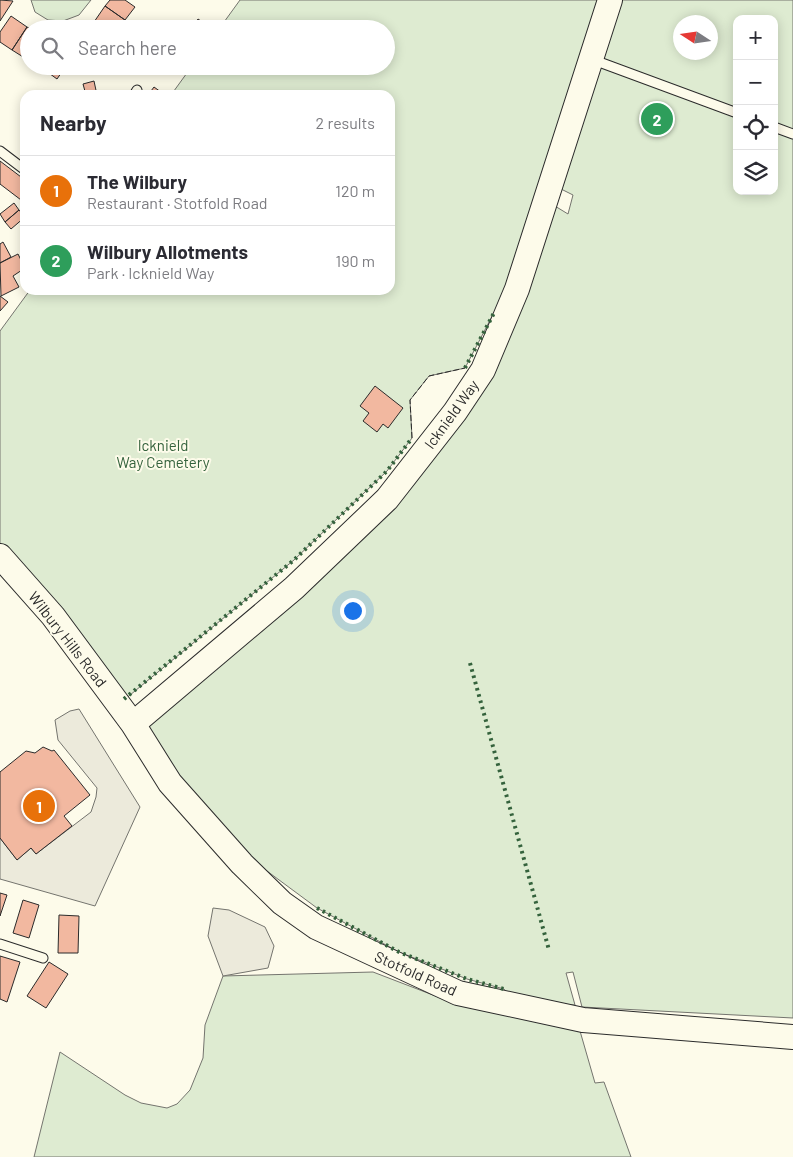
<!DOCTYPE html>
<meta charset="utf-8">
<style>
:root{--surface:#fff;--page:#f7f7f7;--text:#2b2b33;--muted:#7c7c81;--line:#e1e1e2;--accent:#c62828}
body{margin:0;font-family:Barlow,sans-serif;background:var(--page);color:var(--text)}
.controls{position:absolute;right:15px;top:15px;display:grid;overflow:hidden;border-radius:10px;box-shadow:0 2px 12px #0003}
.controls button{width:45px;height:45px;display:grid;place-items:center;padding:0;border:0;border-bottom:1px solid var(--line);background:var(--surface);color:var(--text);font:25px sans-serif}
.compass{position:absolute;left:673px;top:15px;width:45px;height:45px;border-radius:50%;background:var(--surface);box-shadow:0 2px 12px #0003;rotate:282deg}
.you{position:absolute;left:352px;top:610px;width:18px;height:18px;margin:-12px;border:4px solid #fff;border-radius:50%;background:#1a73e8;box-shadow:0 0 0 8px #1a73e833}
.badge{display:grid;place-items:center;width:32px;height:32px;border-radius:50%;background:var(--accent);color:#fff;font-size:16px;font-weight:700}
.pin{position:absolute;translate:-50% -50%;border:2px solid #fff;box-shadow:0 1px 5px #0006}
.list{margin:0;padding:0;list-style:none}
h2{display:flex;justify-content:space-between;align-items:center;height:65px;margin:0;padding:0 20px;font-size:21px}
h2 small{font-size:16px;font-weight:400;color:var(--muted)}
.list li{display:grid;grid-template-columns:32px 1fr auto;gap:15px;align-items:center;box-sizing:border-box;height:70px;padding:0 20px;border-top:1px solid var(--line)}
.list b{display:block;font-size:19px;white-space:nowrap}
.list p{margin:0;font-size:16px;white-space:nowrap;color:var(--muted)}
.list em{font-size:16px;font-style:normal;color:var(--muted)}
.icon{flex:none;width:28px;height:28px;fill:none;stroke:currentColor;stroke-width:2;stroke-linecap:round;stroke-linejoin:round}
.map{position:relative;flex:none;width:793px;height:1157px;overflow:hidden}
.search{position:absolute;background:var(--surface);box-shadow:0 2px 12px #0003;left:20px;top:20px;width:375px;height:55px;display:flex;align-items:center;gap:12px;box-sizing:border-box;padding:0 18px;border-radius:28px;color:var(--muted);font-size:19px}
.panel{position:absolute;background:var(--surface);box-shadow:0 2px 12px #0003;left:20px;top:90px;width:375px;height:205px;border-radius:15px}
.map>svg:first-child{display:block}
.green{fill:#deebd1;stroke:#74746e;fill-rule:evenodd}
.parking{fill:#eceadb;stroke:#74746e}
.building{fill:#f2b8a0;stroke:#2b2b2b}
.lines{fill:none;stroke-linecap:round;stroke-linejoin:round}
.service-casing{stroke:#2b2b2b;stroke-width:11}
.tertiary-casing{stroke:#2b2b2b;stroke-width:26}
.service{stroke:#fdfbea;stroke-width:9}
.tertiary{stroke:#fdfbea;stroke-width:24}
.hedge{stroke:#34623c;stroke-width:4;stroke-dasharray:2.5 4;stroke-linecap:butt}
.fence{stroke:#2b2b2b;stroke-width:1;stroke-dasharray:6 2.5;stroke-linecap:butt}
.labels{text-anchor:middle;dominant-baseline:central;stroke-width:4;stroke-linejoin:round;paint-order:stroke}
.street-label{font-size:15px;fill:#2b2b2b;stroke:#fdfbea}
.park-label{font-size:15px;fill:#34623c;stroke:#fdfbea}
</style>
<div class="map">
<svg width="793" height="1157" viewBox="0 0 793 1157">
<rect width="100%" height="100%" fill="#fdfbea"/>
<path class="green" d="M 31,0 L 91,0 L 79,15 L 63,21 L 48,20 L 35,12 Z
M 240,0 L 600,0 L 509,284 L 465,368 L 429,376 L 410,400 L 412,438 L 387,471 L 294,560 L 124,700 L 0,548 L 0,331 L 30,290 L 390,290 L 390,95 L 171,95 L 192,66 L 386,66 L 386,29 L 219,29 Z
M 618,0 L 793,0 L 793,1018 L 582,1007 L 573,972 L 566,973 L 575,1005 L 561,1005 L 508,996 L 504,989 L 467,979 L 399,952 L 317,908 L 248,857 L 174,779 L 140,723 L 461,415 L 550,203 L 568,214 L 573,195 L 555,186 ZM 737,19 L 774,19 L 774,191 L 737,191 ZM 680,22 L 710,22 L 710,52 L 680,52 Z
M 373,972 L 459,1005 L 580,1031 L 595,1083 L 604,1082 L 631,1157 L 34,1157 L 60,1052 L 125,1095 L 141,1103 L 167,1108 L 177,1104 L 190,1090 L 203,1058 L 205,1025 L 223,976 Z"/>
<path class="parking" d="M 79,709 L 140,807 L 95,906 L 0,879 L 0,838 L 17,860 L 31,848 L 36,854 L 91,812 L 96,797 L 97,788 L 58,740 L 55,720 L 70,711 Z
M 213,908 L 229,910 L 265,927 L 274,946 L 268,968 L 223,976 L 208,936 Z"/>
<path class="building" d="M 0,0 L 13,1 L 0,21 Z
M 110,0 L 125,0 L 135,7 L 125,20 L 105,6 Z
M 105,6 L 125,20 L 119,29 L 105,29 L 94,22 Z
M 11,16 L 27,27 L 12,50 L 0,42 L 0,32 Z
M 198,19 L 211,28 L 210,29 L 191,29 Z
M 94,22 L 105,29 L 90,29 Z
M 27,27 L 31,29 L 29,29 L 28,60 L 12,50 Z
M 43,66 L 66,66 L 57,79 L 42,68 Z
M 94,81 L 97,95 L 86,95 L 83,84 Z
M 154,87 L 165,95 L 148,95 Z
M 0,161 L 25,180 L 25,203 L 0,184 Z
M 14,203 L 19,210 L 5,222 L 0,214 Z
M 19,210 L 25,217 L 11,229 L 5,222 Z
M 3,242 L 11,257 L 0,263 L 0,244 Z
M 18,254 L 25,268 L 13,276 L 19,287 L 1,296 L 0,263 Z
M 0,296 L 8,302 L 0,311 Z
M 375,386 L 403,408 L 388,428 L 383,424 L 377,432 L 363,421 L 369,413 L 360,406 Z
M 43,747 L 52,751 L 54,750 L 90,795 L 64,816 L 72,826 L 36,854 L 31,848 L 17,860 L 0,838 L 0,772 L 26,751 L 35,753 Z
M 0,893 L 7,895 L 0,916 Z
M 23,900 L 39,905 L 29,938 L 13,933 Z
M 59,915 L 79,916 L 78,953 L 58,953 Z
M 0,956 L 20,962 L 7,1002 L 0,999 Z
M 49,962 L 68,974 L 46,1008 L 27,996 Z"/>
<g class="lines">
<g class="service-casing">
<path id="service" d="M 591,59 L 737,113
M 134,95 L 137,90
M 774,127 L 793,134
M 0,151 L 25,170
M 0,944 L 43,958"/>
</g>
<g class="tertiary-casing">
<path id="tertiary" d="M 0,556 L 53,616 L 133,724 L 170,783 L 242,864 L 282,903 L 316,927 L 458,993 L 583,1020 L 793,1037
M 133,724 L 294,588 L 387,499 L 455,412 L 483,370 L 517,289 L 610,0"/>
</g>
<use href="#service" class="service"/>
<use href="#tertiary" class="tertiary"/>
<path class="hedge" d="M 465,368 L 495,311
M 470,663 L 549,950
M 124,699 L 294,560 L 387,471 L 412,438
M 317,908 L 399,952 L 467,979 L 504,989"/>
<path class="fence" d="M 412,438 L 410,400 L 429,376 L 465,368"/>
</g>
<g class="labels">
<g class="street-label">
<text transform="translate(451 414) rotate(-54)">Icknield Way</text>
<text transform="translate(68 639) rotate(52)">Wilbury Hills Road</text>
<text transform="translate(416 973) rotate(24)">Stotfold Road</text>
</g>
<g class="park-label">
<text x="163" y="445">Icknield<tspan x="163" dy="17">Way Cemetery</tspan></text>
</g>
</g>
</svg>
<div class="controls">
<button>+</button>
<button>−</button>
<button><svg class="icon" aria-label="locate" viewBox="0 0 24 24"><circle cx="12" cy="12" r="6"/><path d="M12 2v4M12 18v4M2 12h4M18 12h4"/></svg></button>
<button><svg class="icon" aria-label="layers" viewBox="0 0 24 24"><path d="M12 4l9 5-9 5-9-5zM3 14l9 5 9-5"/></svg></button>
</div>
<svg class="compass" viewBox="-18 -18 36 36"><path d="M0-13l5 13h-10z" fill="#e53935"/><path d="M0 13l5-13h-10z" fill="#7c7c81"/></svg>
<div class="you"></div>
<div class="pin badge" style="left:39px;top:806px;background:#e8710a">1</div>
<div class="pin badge" style="left:657px;top:119px;background:#2e9e5b">2</div>
<div class="search"><svg class="icon" aria-label="search" viewBox="0 0 24 24"><circle cx="10" cy="10" r="6"/><path d="M15 15l6 6"/></svg>Search here</div>
<section class="panel">
<h2>Nearby<small>2 results</small></h2>
<ul class="list">
<li><span class="badge" style="background:#e8710a">1</span><div><b>The Wilbury</b><p>Restaurant · Stotfold Road</p></div><em>120 m</em></li>
<li><span class="badge" style="background:#2e9e5b">2</span><div><b>Wilbury Allotments</b><p>Park · Icknield Way</p></div><em>190 m</em></li>
</ul>
</section>
</div>
